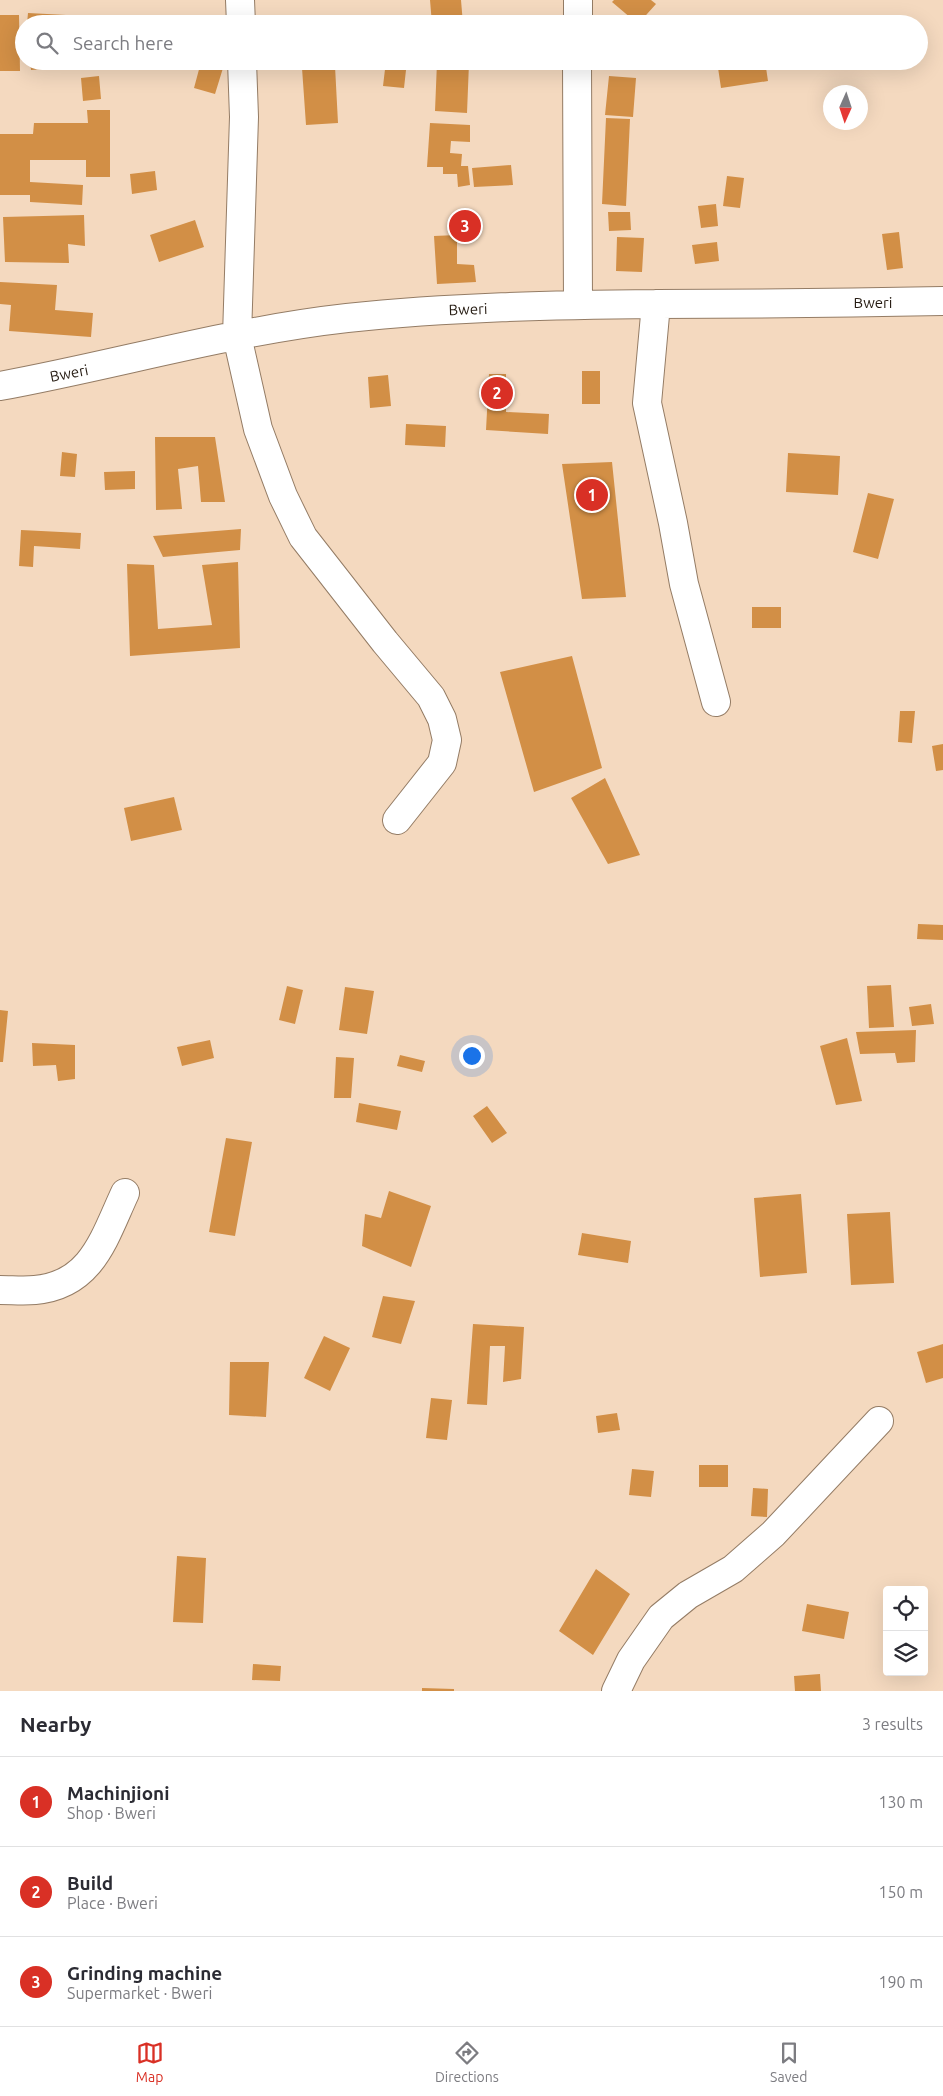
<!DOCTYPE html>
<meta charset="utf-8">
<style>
:root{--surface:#fff;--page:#f2f2f3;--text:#2b2b33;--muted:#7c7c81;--line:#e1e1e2;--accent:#d93025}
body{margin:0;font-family:Ubuntu,sans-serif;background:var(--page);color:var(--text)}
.controls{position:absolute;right:15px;bottom:15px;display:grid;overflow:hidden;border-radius:5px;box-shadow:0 5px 20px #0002}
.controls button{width:45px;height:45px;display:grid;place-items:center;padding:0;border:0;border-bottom:1px solid var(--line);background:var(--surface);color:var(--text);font:25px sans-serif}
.compass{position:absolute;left:823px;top:85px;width:45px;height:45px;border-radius:50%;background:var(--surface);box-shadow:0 5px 20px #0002;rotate:183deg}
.you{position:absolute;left:471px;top:1055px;width:18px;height:18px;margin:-12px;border:4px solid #fff;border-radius:50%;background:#1a73e8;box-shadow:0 0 0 8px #1a73e833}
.badge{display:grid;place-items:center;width:32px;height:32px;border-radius:50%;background:var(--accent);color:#fff;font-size:16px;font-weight:700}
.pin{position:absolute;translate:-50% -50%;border:2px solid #fff;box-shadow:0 1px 5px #0006}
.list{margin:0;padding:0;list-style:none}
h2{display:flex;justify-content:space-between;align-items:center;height:65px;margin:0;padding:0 20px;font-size:21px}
h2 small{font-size:16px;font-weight:400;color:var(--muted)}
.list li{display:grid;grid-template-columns:32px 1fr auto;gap:15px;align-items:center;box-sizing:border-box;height:90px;padding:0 20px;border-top:1px solid var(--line)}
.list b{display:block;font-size:19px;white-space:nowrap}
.list p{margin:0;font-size:16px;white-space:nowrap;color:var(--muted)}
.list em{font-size:16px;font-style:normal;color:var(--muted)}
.icon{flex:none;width:28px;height:28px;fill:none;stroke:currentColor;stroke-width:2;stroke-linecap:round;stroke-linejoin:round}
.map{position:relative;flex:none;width:943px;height:1691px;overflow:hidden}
.search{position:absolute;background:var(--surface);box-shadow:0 5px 20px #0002;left:15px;right:15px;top:15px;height:55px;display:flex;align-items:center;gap:12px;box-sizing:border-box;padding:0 18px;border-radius:28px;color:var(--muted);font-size:19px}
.sheet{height:335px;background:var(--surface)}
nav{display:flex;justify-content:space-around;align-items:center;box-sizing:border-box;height:70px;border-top:1px solid var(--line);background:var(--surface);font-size:14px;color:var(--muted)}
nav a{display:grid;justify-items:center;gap:2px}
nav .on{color:var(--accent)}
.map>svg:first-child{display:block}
.building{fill:#d28f46}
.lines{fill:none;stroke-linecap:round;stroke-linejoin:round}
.minor-casing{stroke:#947c65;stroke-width:30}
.minor{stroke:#fff;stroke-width:28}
.labels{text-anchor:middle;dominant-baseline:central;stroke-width:4.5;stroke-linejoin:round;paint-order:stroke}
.street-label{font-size:15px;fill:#251b12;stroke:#fff}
</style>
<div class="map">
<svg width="943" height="1691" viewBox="0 0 943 1691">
<rect width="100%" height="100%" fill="#f4d9bf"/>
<path class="building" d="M 430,0 L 461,0 L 463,24 L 432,24 Z
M 614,0 L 651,0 L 656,4 L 638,24 L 612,2 Z
M 28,13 L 66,15 L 66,24 L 27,24 Z
M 0,15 L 19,15 L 20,71 L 0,71 Z
M 30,61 L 57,61 L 58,68 L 31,70 Z
M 60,61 L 85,61 L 85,66 L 61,67 Z
M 141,61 L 162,61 L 160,68 Z
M 386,61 L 407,61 L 404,88 L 383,86 Z
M 717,61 L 765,61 L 768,81 L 721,88 Z
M 201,62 L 223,68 L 215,94 L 194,88 Z
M 437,62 L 469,63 L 467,113 L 435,111 Z
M 335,66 L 338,123 L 306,125 L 302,68 Z
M 99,76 L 101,99 L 83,101 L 81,78 Z
M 609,76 L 636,78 L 633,117 L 605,115 Z
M 87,110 L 110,110 L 110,177 L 86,177 L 86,160 L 30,160 L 30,182 L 83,185 L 82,205 L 30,202 L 30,195 L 0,195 L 0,134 L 33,134 L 34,123 L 88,123 Z
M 606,118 L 630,119 L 626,206 L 602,204 Z
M 430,123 L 470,125 L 470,142 L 451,141 L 450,153 L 462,154 L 461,166 L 468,166 L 470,185 L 458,187 L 457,174 L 443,174 L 443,167 L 427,167 Z
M 511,165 L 513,185 L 474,187 L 472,168 Z
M 155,171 L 157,190 L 132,194 L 130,174 Z
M 727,176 L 744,178 L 740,208 L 723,206 Z
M 716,204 L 718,226 L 701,228 L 698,206 Z
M 608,212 L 630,212 L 631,230 L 609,231 Z
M 84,215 L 85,246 L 68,244 L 69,263 L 5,262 L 3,217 Z
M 195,220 L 204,247 L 159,262 L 150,235 Z
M 899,232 L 903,268 L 887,270 L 882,234 Z
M 457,235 L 457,264 L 474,265 L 476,282 L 437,284 L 434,236 Z
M 617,237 L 644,238 L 642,272 L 616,271 Z
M 717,242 L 719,261 L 695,264 L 692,245 Z
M 0,282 L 57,285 L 55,310 L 93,313 L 91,337 L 9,331 L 11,305 L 0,304 Z
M 582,371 L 600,371 L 600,404 L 582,404 Z
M 489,374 L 506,374 L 506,412 L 549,414 L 548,434 L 486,430 Z
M 388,375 L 391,406 L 370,408 L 368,377 Z
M 406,424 L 446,426 L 445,447 L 405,445 Z
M 155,437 L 215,437 L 225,502 L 201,502 L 198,466 L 178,469 L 182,509 L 156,510 Z
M 62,452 L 77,454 L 75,477 L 60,476 Z
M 788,453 L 840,456 L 838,495 L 786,492 Z
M 612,462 L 626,597 L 582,599 L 562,464 Z
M 135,471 L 135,489 L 105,490 L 104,472 Z
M 868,493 L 894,499 L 878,559 L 853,552 Z
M 241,529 L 240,550 L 163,557 L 153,536 Z
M 21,530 L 81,533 L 80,549 L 34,546 L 33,567 L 19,566 Z
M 238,562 L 240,648 L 130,656 L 127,564 L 154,565 L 158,629 L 212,625 L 202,565 Z
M 752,607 L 781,607 L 781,628 L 752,628 Z
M 572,656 L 602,768 L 534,792 L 500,672 Z
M 900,711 L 915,711 L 912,743 L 898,742 Z
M 943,744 L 943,770 L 936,771 L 932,746 Z
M 605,778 L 640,855 L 608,864 L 571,798 Z
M 174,797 L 182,830 L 131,841 L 124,808 Z
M 918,924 L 943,925 L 943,940 L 917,939 Z
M 891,985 L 894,1027 L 869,1028 L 867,986 Z
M 287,986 L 303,990 L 295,1024 L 279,1020 Z
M 345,987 L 374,991 L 367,1034 L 339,1030 Z
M 931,1004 L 934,1024 L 912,1026 L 909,1007 Z
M 0,1010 L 8,1011 L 3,1062 L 0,1062 Z
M 916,1030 L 915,1062 L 897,1063 L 895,1053 L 860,1054 L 856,1032 Z
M 847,1038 L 862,1101 L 836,1105 L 820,1046 Z
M 210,1040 L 214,1058 L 182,1066 L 177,1047 Z
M 32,1043 L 75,1045 L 75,1079 L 58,1081 L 56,1065 L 33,1066 Z
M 400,1055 L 425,1061 L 422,1072 L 397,1066 Z
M 336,1057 L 354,1058 L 351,1098 L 334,1098 Z
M 359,1103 L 401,1111 L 397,1130 L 356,1122 Z
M 487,1106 L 507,1133 L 492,1143 L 473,1116 Z
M 226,1138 L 252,1142 L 235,1236 L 209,1232 Z
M 389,1191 L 431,1206 L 411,1267 L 362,1246 L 365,1214 L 381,1218 Z
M 801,1194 L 807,1273 L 760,1277 L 754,1198 Z
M 890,1212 L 894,1283 L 851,1285 L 847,1214 Z
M 582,1233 L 631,1241 L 628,1263 L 578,1255 Z
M 383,1296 L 415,1301 L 401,1344 L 372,1337 Z
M 473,1324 L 524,1327 L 521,1379 L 503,1382 L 505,1346 L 490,1346 L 487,1405 L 467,1404 Z
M 324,1336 L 350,1348 L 330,1391 L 304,1378 Z
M 943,1344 L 943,1378 L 926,1383 L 917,1352 Z
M 230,1362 L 269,1362 L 266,1417 L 229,1415 Z
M 431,1398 L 452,1400 L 447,1440 L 426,1438 Z
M 617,1413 L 620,1430 L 598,1433 L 596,1416 Z
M 699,1465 L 728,1465 L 728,1487 L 699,1487 Z
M 632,1469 L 654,1471 L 651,1497 L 629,1495 Z
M 753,1488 L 768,1489 L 767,1517 L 751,1516 Z
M 177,1556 L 206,1558 L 203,1623 L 173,1622 Z
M 596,1569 L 630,1594 L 593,1655 L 559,1631 Z
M 807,1604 L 849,1612 L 844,1639 L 802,1631 Z
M 253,1664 L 281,1666 L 280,1681 L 252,1680 Z
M 820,1674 L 821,1691 L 795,1691 L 794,1676 Z
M 422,1688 L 454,1689 L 454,1691 L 422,1691 Z"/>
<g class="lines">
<g class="minor-casing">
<path id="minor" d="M 240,0 L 241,24
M 578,24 L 578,0
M 242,61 L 244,117 L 237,336 L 258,429 L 283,496 L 303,537 L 385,642 L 431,697 L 442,719 L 447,740 L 442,763 L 397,820
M 577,61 L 578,304
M 656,304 L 647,403 L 673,523 L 684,584 L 716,702
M 0,386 C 115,365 230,331 347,318 C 450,307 553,305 657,304 C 752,304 848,303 943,301
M 0,1290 C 12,1290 24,1291 35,1290 C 92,1285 104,1238 125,1193
M 616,1691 L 631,1660 L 661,1617 L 688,1595 L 733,1569 L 773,1534 L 879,1421"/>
</g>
<use href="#minor" class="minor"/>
</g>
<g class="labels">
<g class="street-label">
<text x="873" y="302">Bweri</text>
<text transform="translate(468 309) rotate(-2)">Bweri</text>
<text transform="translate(69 373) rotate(-11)">Bweri</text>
</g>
</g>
</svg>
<div class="controls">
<button><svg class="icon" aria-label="locate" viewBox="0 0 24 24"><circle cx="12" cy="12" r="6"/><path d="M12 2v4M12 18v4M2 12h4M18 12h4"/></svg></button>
<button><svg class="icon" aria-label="layers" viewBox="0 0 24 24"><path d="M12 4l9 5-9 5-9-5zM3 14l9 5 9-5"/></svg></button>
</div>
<svg class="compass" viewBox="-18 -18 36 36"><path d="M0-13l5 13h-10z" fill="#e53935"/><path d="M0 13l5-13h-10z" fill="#7c7c81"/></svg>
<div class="you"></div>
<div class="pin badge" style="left:592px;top:495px">1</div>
<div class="pin badge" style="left:497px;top:393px">2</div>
<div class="pin badge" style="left:465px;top:226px">3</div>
<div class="search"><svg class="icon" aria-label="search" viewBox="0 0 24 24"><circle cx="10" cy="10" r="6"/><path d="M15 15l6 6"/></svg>Search here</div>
</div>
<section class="sheet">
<h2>Nearby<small>3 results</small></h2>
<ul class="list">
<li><span class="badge">1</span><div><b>Machinjioni</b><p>Shop · Bweri</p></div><em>130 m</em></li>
<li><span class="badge">2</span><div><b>Build</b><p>Place · Bweri</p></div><em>150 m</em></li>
<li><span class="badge">3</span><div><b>Grinding machine</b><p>Supermarket · Bweri</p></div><em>190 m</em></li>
</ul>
</section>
<nav>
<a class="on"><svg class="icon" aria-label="map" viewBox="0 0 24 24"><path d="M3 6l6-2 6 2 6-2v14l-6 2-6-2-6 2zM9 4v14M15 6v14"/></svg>Map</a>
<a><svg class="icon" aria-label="directions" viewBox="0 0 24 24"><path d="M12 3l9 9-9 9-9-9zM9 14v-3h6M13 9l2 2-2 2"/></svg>Directions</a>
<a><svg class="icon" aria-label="saved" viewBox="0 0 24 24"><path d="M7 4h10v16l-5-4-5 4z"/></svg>Saved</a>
</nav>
